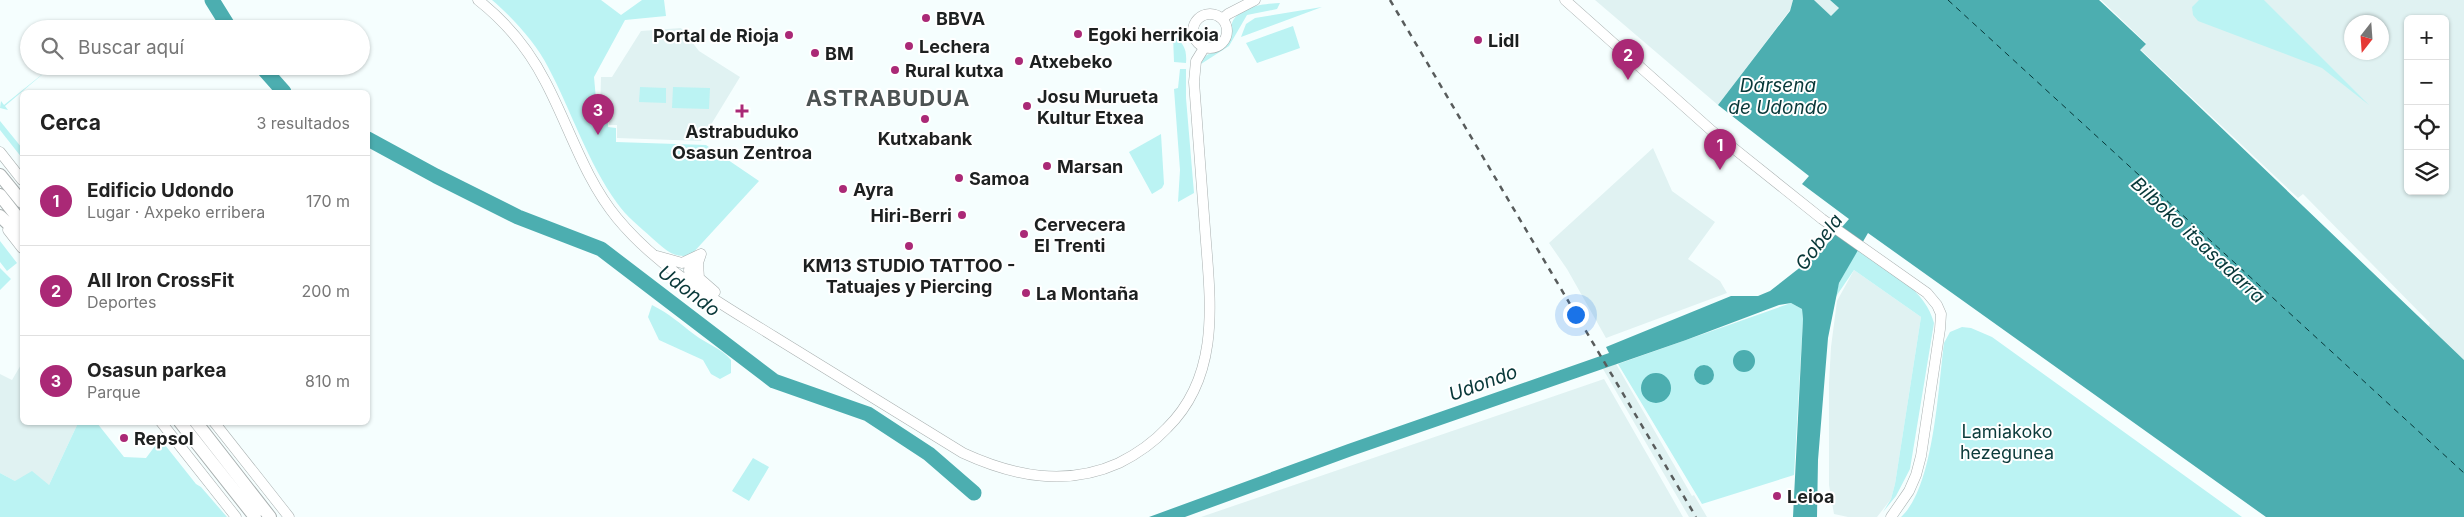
<!DOCTYPE html>
<html lang="es">
<meta charset="utf-8">
<style>
:root{--surface:#fff;--page:#f2f2f2;--text:#222;--muted:#767676;--line:#e0e0e0;--accent:#aa2976}
body{margin:0;font-family:Inter,sans-serif;background:var(--page);color:var(--text)}
.controls{position:absolute;right:15px;top:15px;display:grid;overflow:hidden;border-radius:8px;box-shadow:0 1px 4px #0004}
.controls button{width:45px;height:45px;display:grid;place-items:center;padding:0;border:0;border-bottom:1px solid var(--line);background:var(--surface);color:var(--text);font:25px sans-serif}
.compass{position:absolute;left:2344px;top:15px;width:45px;height:45px;border-radius:50%;background:var(--surface);box-shadow:0 1px 4px #0004;rotate:197deg}
.you{position:absolute;left:1575px;top:314px;width:18px;height:18px;margin:-12px;border:4px solid #fff;border-radius:50%;background:#1a73e8;box-shadow:0 0 0 8px #1a73e833}
.badge{display:grid;place-items:center;width:32px;height:32px;border-radius:50%;background:var(--accent);color:#fff;font-size:16px;font-weight:700}
.pin{position:absolute;translate:-50% -41px;filter:drop-shadow(0 1px 2px #0008)}
.pin::after{content:'';position:absolute;top:26px;width:18px;height:15px;background:inherit;clip-path:polygon(0 0,100% 0,50% 100%)}
.list{margin:0;padding:0;list-style:none}
h2{display:flex;justify-content:space-between;align-items:center;height:65px;margin:0;padding:0 20px;font-size:21px}
h2 small{font-size:16px;font-weight:400;color:var(--muted)}
.list li{display:grid;grid-template-columns:32px 1fr auto;gap:15px;align-items:center;box-sizing:border-box;height:90px;padding:0 20px;border-top:1px solid var(--line)}
.list b{display:block;font-size:19px;white-space:nowrap}
.list p{margin:0;font-size:16px;white-space:nowrap;color:var(--muted)}
.list em{font-size:16px;font-style:normal;color:var(--muted)}
.icon{flex:none;width:28px;height:28px;fill:none;stroke:currentColor;stroke-width:2;stroke-linecap:round;stroke-linejoin:round}
.map{position:relative;flex:none;width:2464px;height:517px;overflow:hidden}
.search{position:absolute;background:var(--surface);box-shadow:0 1px 4px #0004;left:20px;top:20px;width:350px;height:55px;display:flex;align-items:center;gap:12px;box-sizing:border-box;padding:0 18px;border-radius:28px;color:var(--muted);font-size:19px}
.panel{position:absolute;background:var(--surface);box-shadow:0 1px 4px #0004;left:20px;top:90px;width:350px;height:335px;border-radius:8px}
.map>svg:first-child{display:block}
.built{fill:#e0f2f2;fill-rule:evenodd}
.green{fill:#bbf3f3}
.water{fill:#4caeb0}
.lines{fill:none;stroke-linecap:round;stroke-linejoin:round}
.river{stroke:#4caeb0;stroke-width:15}
.ferry{stroke:#083839;stroke-width:1;stroke-dasharray:6 5;stroke-linecap:butt}
.primary-casing{stroke:#a9b0b0;stroke-width:11}
.highway-casing{stroke:#a9b0b0;stroke-width:14}
.primary{stroke:#fff;stroke-width:10}
.highway{stroke:#fff;stroke-width:12}
.rail{stroke:#585c5c;stroke-width:2.5;stroke-dasharray:6 6;stroke-linecap:butt}
.poi-dot{fill:#aa2976;stroke:#fff;stroke-width:2}
.labels{text-anchor:middle;dominant-baseline:central;stroke-width:4;stroke-linejoin:round;paint-order:stroke}
.poi-label{font-size:18px;font-weight:bold;fill:#1d2020;stroke:#fff;text-anchor:start}
.park-label{font-size:18px;fill:#0b3b3b;stroke:#fff}
.water-label{font-size:19px;font-style:italic;fill:#083839;stroke:#fff}
.district-label{font-size:22px;font-weight:bold;letter-spacing:1px;fill:#4c5353;stroke:#fff}
</style>
<div class="map">
<svg width="2464" height="517" viewBox="0 0 2464 517">
<rect width="100%" height="100%" fill="#f5fefe"/>
<path class="built" d="M 1595,0 L 1793,0 L 1790,10 L 1718,105 Z
M 1814,0 L 1830,0 L 1839,8 L 1831,16 Z
M 2101,0 L 2464,0 L 2464,360 L 2427,328 L 2430,323 L 2303,194 L 2298,198 L 2140,49 L 2146,43 ZM 2408,19 L 2445,19 L 2445,191 L 2408,191 ZM 2352,22 L 2382,22 L 2382,52 L 2352,52 Z
M 681,28 L 699,51 L 740,77 L 701,141 L 617,138 L 617,125 L 609,125 L 609,115 L 600,114 L 601,77 L 612,77 L 641,31 Z
M 1653,148 L 1672,191 L 1715,222 L 1688,259 L 1720,281 L 1727,293 L 1606,338 L 1567,269 L 1549,243 Z
M 1854,270 L 1921,317 L 1895,484 L 1891,499 L 1877,517 L 1848,517 L 1834,514 L 1829,485 L 1829,383 L 1831,347 L 1837,301 Z
M 22,363 L 22,422 L 78,423 L 49,485 L 15,481 L 0,473 L 0,374 L 12,380 Z
M 1616,364 L 1692,496 L 1694,495 L 1707,517 L 1689,517 L 1603,369 Z
M 1604,379 L 1683,517 L 1201,517 Z"/>
<path class="green" d="M 492,0 L 601,0 L 621,15 L 642,0 L 664,0 L 666,16 L 625,20 L 594,77 L 598,121 L 608,122 L 608,127 L 616,128 L 616,142 L 706,145 L 759,181 L 691,255 C 673,259 665,249 652,238 C 640,227 626,216 617,203 C 588,163 571,110 548,67 C 536,43 512,17 492,0 Z
M 2199,0 L 2264,0 L 2369,105 L 2322,68 L 2198,21 L 2193,15 L 2192,7 Z
M 1280,3 L 1277,9 L 1247,15 L 1229,46 L 1201,64 L 1204,57 C 1211,52 1219,51 1224,45 C 1230,38 1229,32 1232,23 C 1239,6 1264,4 1280,3 Z
M 1322,7 L 1241,37 L 1246,24 L 1255,18 Z
M 1293,26 L 1300,48 L 1257,63 L 1246,43 Z
M 1173,35 C 1184,44 1187,49 1186,63 L 1174,62 Z
M 50,68 L 5,106 L 8,110 L 0,108 L 1,101 L 4,105 Z
M 1180,69 L 1186,69 L 1186,98 L 1194,193 L 1178,202 L 1180,170 L 1174,89 L 1178,88 Z
M 640,87 L 666,88 L 666,103 L 639,102 Z
M 673,87 L 710,88 L 709,109 L 672,108 Z
M 0,121 L 22,148 L 22,158 L 0,130 Z
M 1161,134 L 1164,184 L 1162,188 L 1152,194 L 1129,152 Z
M 0,241 L 17,263 L 7,271 L 0,262 Z
M 1858,249 C 1886,269 1925,288 1934,323 L 1910,469 L 1896,496 L 1883,512 L 1891,499 L 1895,484 L 1921,317 L 1854,270 L 1835,298 L 1839,283 Z
M 0,268 L 11,279 L 0,290 Z
M 1791,303 L 1802,309 L 1803,319 L 1794,475 L 1702,504 L 1618,364 Z
M 652,305 C 670,314 679,323 695,335 C 707,344 721,348 731,360 L 731,373 L 720,379 L 711,374 L 703,360 L 659,340 L 648,317 Z
M 1962,327 L 1971,328 L 1992,337 L 2242,517 L 1901,517 C 1934,487 1938,388 1944,343 L 1950,332 Z
M 78,423 L 97,423 L 124,457 L 146,458 L 155,446 L 165,445 L 196,484 L 201,487 L 227,517 L 0,517 L 0,473 L 15,481 L 32,471 L 49,485 Z
M 753,458 L 769,467 L 749,501 L 732,491 Z"/>
<path class="water" d="M 1793,0 L 1814,0 L 1831,16 L 1839,8 L 1830,0 L 2099,0 L 2146,44 L 2140,50 L 2464,360 L 2464,517 L 2266,517 L 1868,233 L 1839,283 L 1828,338 L 1818,460 L 1817,517 L 1793,517 L 1803,319 L 1802,309 L 1791,303 L 1779,305 L 1686,340 L 1352,456 L 1185,517 L 1149,517 L 1348,444 L 1609,353 L 1606,347 L 1731,296 L 1758,296 L 1770,291 L 1821,251 L 1849,219 L 1802,184 L 1809,176 L 1718,105 L 1790,11 Z
M1733 361a11 11 0 1 1 22 0a11 11 0 1 1-22 0Z
M1694 375a10 10 0 1 1 20 0a10 10 0 1 1-20 0Z
M1641 388a15 15 0 1 1 30 0a15 15 0 1 1-30 0Z"/>
<g class="lines">
<path class="river" d="M 212,0 L 230,29
M 261,66 L 284,92
M 368,139 L 436,176 L 518,217 L 601,249 L 774,381 L 868,414 L 929,454 L 974,493"/>
<path class="ferry" d="M 1948,0 L 2464,473"/>
<g class="primary-casing">
<path id="primary" d="M 478,0 C 506,22 529,50 545,81 C 569,126 584,178 617,218 C 659,269 717,301 773,336 C 836,375 899,414 963,453 C 1013,476 1066,487 1119,463 C 1137,454 1153,443 1167,428 C 1222,374 1210,299 1205,229 C 1201,180 1198,131 1194,82 L 1196,61 L 1204,48
M 1565,0 L 1712,131 L 1822,219 L 1927,293 L 1937,305 L 1941,314 L 1940,329 L 1921,456 L 1916,475 L 1909,491 L 1891,517
M1193 31a17 17 0 1 1 34 0a17 17 0 1 1-34 0Z
M 1222,19 L 1228,14 L 1255,0
M 0,152 L 22,180
M 8,230 L 22,248
M 701,254 L 698,263 L 699,278 L 715,292
M 657,256 L 682,263 L 701,254
M 691,284 L 689,270 L 692,259
M 161,422 L 236,517
M 214,422 L 289,517"/>
</g>
<g class="highway-casing">
<path id="highway" d="M 0,175 L 22,202
M 0,195 L 22,223
M 0,216 L 22,237
M 180,422 L 255,517
M 196,422 L 270,517"/>
</g>
<use href="#primary" class="primary"/>
<use href="#highway" class="highway"/>
<path class="rail" d="M 1390,0 L 1696,517"/>
</g>
<g class="poi-dot">
<circle cx="926" cy="18" r="5"/>
<circle cx="1078" cy="34" r="5"/>
<circle cx="789" cy="35" r="5"/>
<circle cx="1478" cy="40" r="5"/>
<circle cx="909" cy="46" r="5"/>
<circle cx="815" cy="53" r="5"/>
<circle cx="1019" cy="61" r="5"/>
<circle cx="895" cy="70" r="5"/>
<circle cx="1027" cy="106" r="5"/>
<path d="M739.5 103.5h5v5h5v5h-5v5h-5v-5h-5v-5h5z"/>
<circle cx="925" cy="119" r="5"/>
<circle cx="1047" cy="166" r="5"/>
<circle cx="959" cy="178" r="5"/>
<circle cx="843" cy="189" r="5"/>
<circle cx="962" cy="215" r="5"/>
<circle cx="1024" cy="234" r="5"/>
<circle cx="909" cy="246" r="5"/>
<circle cx="1026" cy="293" r="5"/>
<circle cx="124" cy="438" r="5"/>
<circle cx="1777" cy="496" r="5"/>
</g>
<g class="labels">
<g class="poi-label">
<text x="936" y="18">BBVA</text>
<text x="1088" y="34">Egoki herrikoia</text>
<text x="779" y="35" text-anchor="end">Portal de Rioja</text>
<text x="1488" y="40">Lidl</text>
<text x="919" y="46">Lechera</text>
<text x="825" y="53">BM</text>
<text x="1029" y="61">Atxebeko</text>
<text x="905" y="70">Rural kutxa</text>
<text x="1037" y="96">Josu Murueta<tspan x="1037" dy="21">Kultur Etxea</tspan></text>
<text x="742" y="131" text-anchor="middle">Astrabuduko<tspan x="742" dy="21">Osasun Zentroa</tspan></text>
<text x="925" y="138" text-anchor="middle">Kutxabank</text>
<text x="1057" y="166">Marsan</text>
<text x="969" y="178">Samoa</text>
<text x="853" y="189">Ayra</text>
<text x="952" y="215" text-anchor="end">Hiri-Berri</text>
<text x="1034" y="224">Cervecera<tspan x="1034" dy="21">El Trenti</tspan></text>
<text x="909" y="265" text-anchor="middle">KM13 STUDIO TATTOO -<tspan x="909" dy="21">Tatuajes y Piercing</tspan></text>
<text x="1036" y="293">La Montaña</text>
<text x="134" y="438">Repsol</text>
<text x="1787" y="496">Leioa</text>
</g>
<g class="park-label">
<text x="2007" y="431">Lamiakoko<tspan x="2007" dy="21">hezegunea</tspan></text>
</g>
<g class="water-label">
<text x="1778" y="85">Dársena<tspan x="1778" dy="22">de Udondo</tspan></text>
<text transform="translate(2198 240) rotate(43)">Bilboko itsasadarra</text>
<text transform="translate(1819 242) rotate(-53)">Gobela</text>
<text transform="translate(689 291) rotate(37)">Udondo</text>
<text transform="translate(1483 383) rotate(-20)">Udondo</text>
</g>
<g class="district-label">
<text x="888" y="98">ASTRABUDUA</text>
</g>
</g>
</svg>
<div class="controls">
<button>+</button>
<button>−</button>
<button><svg class="icon" aria-label="locate" viewBox="0 0 24 24"><circle cx="12" cy="12" r="6"/><path d="M12 2v4M12 18v4M2 12h4M18 12h4"/></svg></button>
<button><svg class="icon" aria-label="layers" viewBox="0 0 24 24"><path d="M12 4l9 5-9 5-9-5zM3 14l9 5 9-5"/></svg></button>
</div>
<svg class="compass" viewBox="-18 -18 36 36"><path d="M0-13l5 13h-10z" fill="#e53935"/><path d="M0 13l5-13h-10z" fill="#767676"/></svg>
<div class="you"></div>
<div class="pin badge" style="left:1720px;top:170px">1</div>
<div class="pin badge" style="left:1628px;top:80px">2</div>
<div class="pin badge" style="left:598px;top:135px">3</div>
<div class="search"><svg class="icon" aria-label="search" viewBox="0 0 24 24"><circle cx="10" cy="10" r="6"/><path d="M15 15l6 6"/></svg>Buscar aquí</div>
<section class="panel">
<h2>Cerca<small>3 resultados</small></h2>
<ul class="list">
<li><span class="badge">1</span><div><b>Edificio Udondo</b><p>Lugar · Axpeko erribera</p></div><em>170 m</em></li>
<li><span class="badge">2</span><div><b>All Iron CrossFit</b><p>Deportes</p></div><em>200 m</em></li>
<li><span class="badge">3</span><div><b>Osasun parkea</b><p>Parque</p></div><em>810 m</em></li>
</ul>
</section>
</div>
